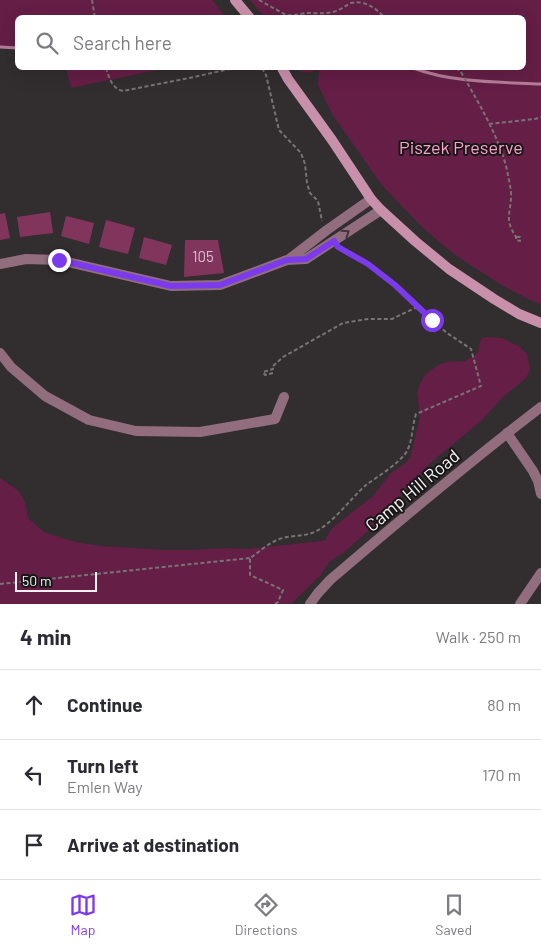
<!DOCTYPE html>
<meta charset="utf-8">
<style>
:root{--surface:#fff;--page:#f2f2f3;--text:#2b2b33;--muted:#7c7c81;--line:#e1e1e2;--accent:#7c3aed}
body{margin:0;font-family:Barlow,sans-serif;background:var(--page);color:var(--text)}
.scale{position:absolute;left:15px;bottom:12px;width:82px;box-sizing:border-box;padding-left:5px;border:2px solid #f3f0f2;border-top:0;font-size:14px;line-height:18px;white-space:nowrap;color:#f3f0f2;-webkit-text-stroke:4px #181617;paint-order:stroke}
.stop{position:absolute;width:15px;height:15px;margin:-11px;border:4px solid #7c3aed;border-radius:50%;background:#fff}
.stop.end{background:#7c3aed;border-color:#fff;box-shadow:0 1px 5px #0008}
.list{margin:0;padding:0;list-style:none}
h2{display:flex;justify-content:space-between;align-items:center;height:65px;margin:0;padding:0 20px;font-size:21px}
h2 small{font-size:16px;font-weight:400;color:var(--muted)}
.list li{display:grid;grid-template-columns:32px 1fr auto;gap:15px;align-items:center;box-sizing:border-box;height:70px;padding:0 20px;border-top:1px solid var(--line)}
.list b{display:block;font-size:19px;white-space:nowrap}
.list p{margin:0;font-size:16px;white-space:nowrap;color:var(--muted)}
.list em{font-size:16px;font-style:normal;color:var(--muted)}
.icon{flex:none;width:28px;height:28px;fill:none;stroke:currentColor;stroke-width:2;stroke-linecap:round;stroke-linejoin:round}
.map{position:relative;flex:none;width:541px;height:604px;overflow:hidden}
.search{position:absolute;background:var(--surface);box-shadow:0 5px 20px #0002;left:15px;right:15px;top:15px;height:55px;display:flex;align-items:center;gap:12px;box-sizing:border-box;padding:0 18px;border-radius:8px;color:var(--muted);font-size:19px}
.sheet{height:275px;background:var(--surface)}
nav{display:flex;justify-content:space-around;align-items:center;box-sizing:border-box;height:70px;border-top:1px solid var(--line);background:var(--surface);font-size:14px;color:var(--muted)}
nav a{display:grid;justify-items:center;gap:2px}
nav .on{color:var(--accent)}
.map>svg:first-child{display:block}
.green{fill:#651e46}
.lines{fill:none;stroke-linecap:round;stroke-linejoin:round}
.stream{stroke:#b57c9a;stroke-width:3}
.building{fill:#81355d}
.path{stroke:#787476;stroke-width:2;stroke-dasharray:4 2.5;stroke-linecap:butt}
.minor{stroke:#916d7e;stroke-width:10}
.tertiary{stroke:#916d7e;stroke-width:10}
.secondary{stroke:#c990ab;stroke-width:10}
.oneway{stroke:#42343b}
.route{stroke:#7c3aed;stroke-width:6}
.labels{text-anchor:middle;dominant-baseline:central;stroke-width:4;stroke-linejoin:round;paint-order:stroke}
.number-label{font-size:15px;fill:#d6c1cd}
.park-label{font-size:18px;fill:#faa2cc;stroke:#181617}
.street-label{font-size:18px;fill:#f3f0f2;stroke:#181617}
</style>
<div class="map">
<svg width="541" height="604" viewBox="0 0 541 604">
<rect width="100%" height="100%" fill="#322d2f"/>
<path class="green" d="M 0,0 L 212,0 L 226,17 L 18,18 L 17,48 L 0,48 Z
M 250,0 L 541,0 L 541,304 L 532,301 L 503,286 L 458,257 L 439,242 L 419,224 L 394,198 L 381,184 L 332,114 L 318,85 L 319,70 C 310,72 303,75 296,68 L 524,68 L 524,18 L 264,17 Z
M 66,68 L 166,68 L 71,88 Z
M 484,337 L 502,338 L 520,347 L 527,354 L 530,369 L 529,373 L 524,380 L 502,398 L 481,421 L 429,464 L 368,531 L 344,552 L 329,562 L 320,576 L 291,604 L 0,604 L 0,478 L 19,491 L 25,503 L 28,518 L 37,526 L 44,532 L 65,539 L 80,543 L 103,546 L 164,550 L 191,550 L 225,548 L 246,549 L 322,541 L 325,540 L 332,528 L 372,497 L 391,473 L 403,465 L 410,458 L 420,417 L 417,392 L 420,384 L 424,376 L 427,373 L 438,365 L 447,362 L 465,361 L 474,356 L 478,352 L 481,339 Z"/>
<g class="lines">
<path class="stream" d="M 0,47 L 18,48
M 413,68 C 453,83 499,82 541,84"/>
</g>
<path class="building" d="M 50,212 L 53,233 L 20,237 L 17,217 Z
M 5,213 L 10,238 L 0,240 L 0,214 Z
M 66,216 L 94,223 L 89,244 L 61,236 Z
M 106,220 L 135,228 L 128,254 L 99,247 Z
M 144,237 L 172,245 L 166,265 L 139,258 Z
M 185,240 L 218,240 L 224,273 L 184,277 Z"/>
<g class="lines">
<path class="path" d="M 92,0 L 95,18
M 259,0 L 286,15 C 293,16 299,14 306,13 C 315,13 325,14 333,12 C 340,10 345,6 351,3 C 365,0 376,8 385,18
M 106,68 C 109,77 112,89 123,91 L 194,77 L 234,68
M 262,68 L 266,75 L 279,130 L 301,153 L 305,164 L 307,183 L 310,193 L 318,201 L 322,221
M 456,68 L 461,72 C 478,102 497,133 506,166 C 508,175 510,184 511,192 C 512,213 503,217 516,237 L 516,240 L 520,241 L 520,237 L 516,237
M 489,124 L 535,119 L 541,117
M 273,373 L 265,375 L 263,372 L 273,369 L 272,367 L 283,357 L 343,323 L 368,319 L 392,319 L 417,307
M 0,584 L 250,558
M 275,604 L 278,602 L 283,590 L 250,575 L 250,558 C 258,553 266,545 275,541 C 286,535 300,537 312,533 C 330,527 351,498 366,485 C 378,476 399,464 407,451 C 413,439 412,426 416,414 L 481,386 L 471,349 L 447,333 L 432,320 L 395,285 L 368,264 L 342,249"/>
<path class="minor" d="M 288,260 L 327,230 L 371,199
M 0,264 L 26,259 L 59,260 L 171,286 L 220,285 L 287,260 L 306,259 L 381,210
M 0,353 L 11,367 L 45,396 L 89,420 L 136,431 L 200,432 L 275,419 L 284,397
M 507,433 L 533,471 L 538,481 L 541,494
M 520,604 L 541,573"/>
<path class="tertiary" d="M 310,604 L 318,593 L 330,580 C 399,521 469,462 541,407"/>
<path class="secondary" d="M 235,0 L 250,18
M 282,68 L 288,79 L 332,140 L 371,199 L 381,210 L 415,241 L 449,269 L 494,299 L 519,314 L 541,323"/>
</g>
<defs><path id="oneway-chevron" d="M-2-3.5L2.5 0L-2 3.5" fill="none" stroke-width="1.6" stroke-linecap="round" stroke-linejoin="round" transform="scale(1.25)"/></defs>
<use class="oneway" href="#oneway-chevron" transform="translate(346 233) rotate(-34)"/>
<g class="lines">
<path class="route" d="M 59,260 L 171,286 L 220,285 L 287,260 L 306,259 L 334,241 L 338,247 L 368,264 L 395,285 L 432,320"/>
</g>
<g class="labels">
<g class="number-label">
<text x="203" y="256">105</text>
</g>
<g class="park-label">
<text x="461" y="147">Piszek Preserve</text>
</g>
<g class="street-label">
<text transform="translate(412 490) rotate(-40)">Camp Hill Road</text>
</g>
</g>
</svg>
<div class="scale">50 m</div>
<div class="stop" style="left:432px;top:320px"></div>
<div class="stop end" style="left:59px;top:260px"></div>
<div class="search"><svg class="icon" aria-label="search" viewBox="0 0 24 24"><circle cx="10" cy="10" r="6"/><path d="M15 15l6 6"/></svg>Search here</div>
</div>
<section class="sheet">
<h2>4 min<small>Walk · 250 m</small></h2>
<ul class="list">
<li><svg class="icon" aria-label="ahead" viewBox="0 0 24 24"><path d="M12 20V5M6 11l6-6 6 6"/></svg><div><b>Continue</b></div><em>80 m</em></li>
<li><svg class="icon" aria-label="left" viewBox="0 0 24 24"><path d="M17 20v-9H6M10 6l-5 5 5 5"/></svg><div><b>Turn left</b><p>Emlen Way</p></div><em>170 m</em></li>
<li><svg class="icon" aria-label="arrive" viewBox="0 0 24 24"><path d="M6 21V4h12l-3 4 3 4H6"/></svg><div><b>Arrive at destination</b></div></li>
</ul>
</section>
<nav>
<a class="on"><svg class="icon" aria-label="map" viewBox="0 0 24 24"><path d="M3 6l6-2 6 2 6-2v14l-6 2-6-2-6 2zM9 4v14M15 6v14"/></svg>Map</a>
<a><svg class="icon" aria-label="directions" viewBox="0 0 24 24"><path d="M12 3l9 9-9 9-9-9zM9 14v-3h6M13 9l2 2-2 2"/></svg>Directions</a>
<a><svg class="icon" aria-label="saved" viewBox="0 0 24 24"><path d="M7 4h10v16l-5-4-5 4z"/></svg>Saved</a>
</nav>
